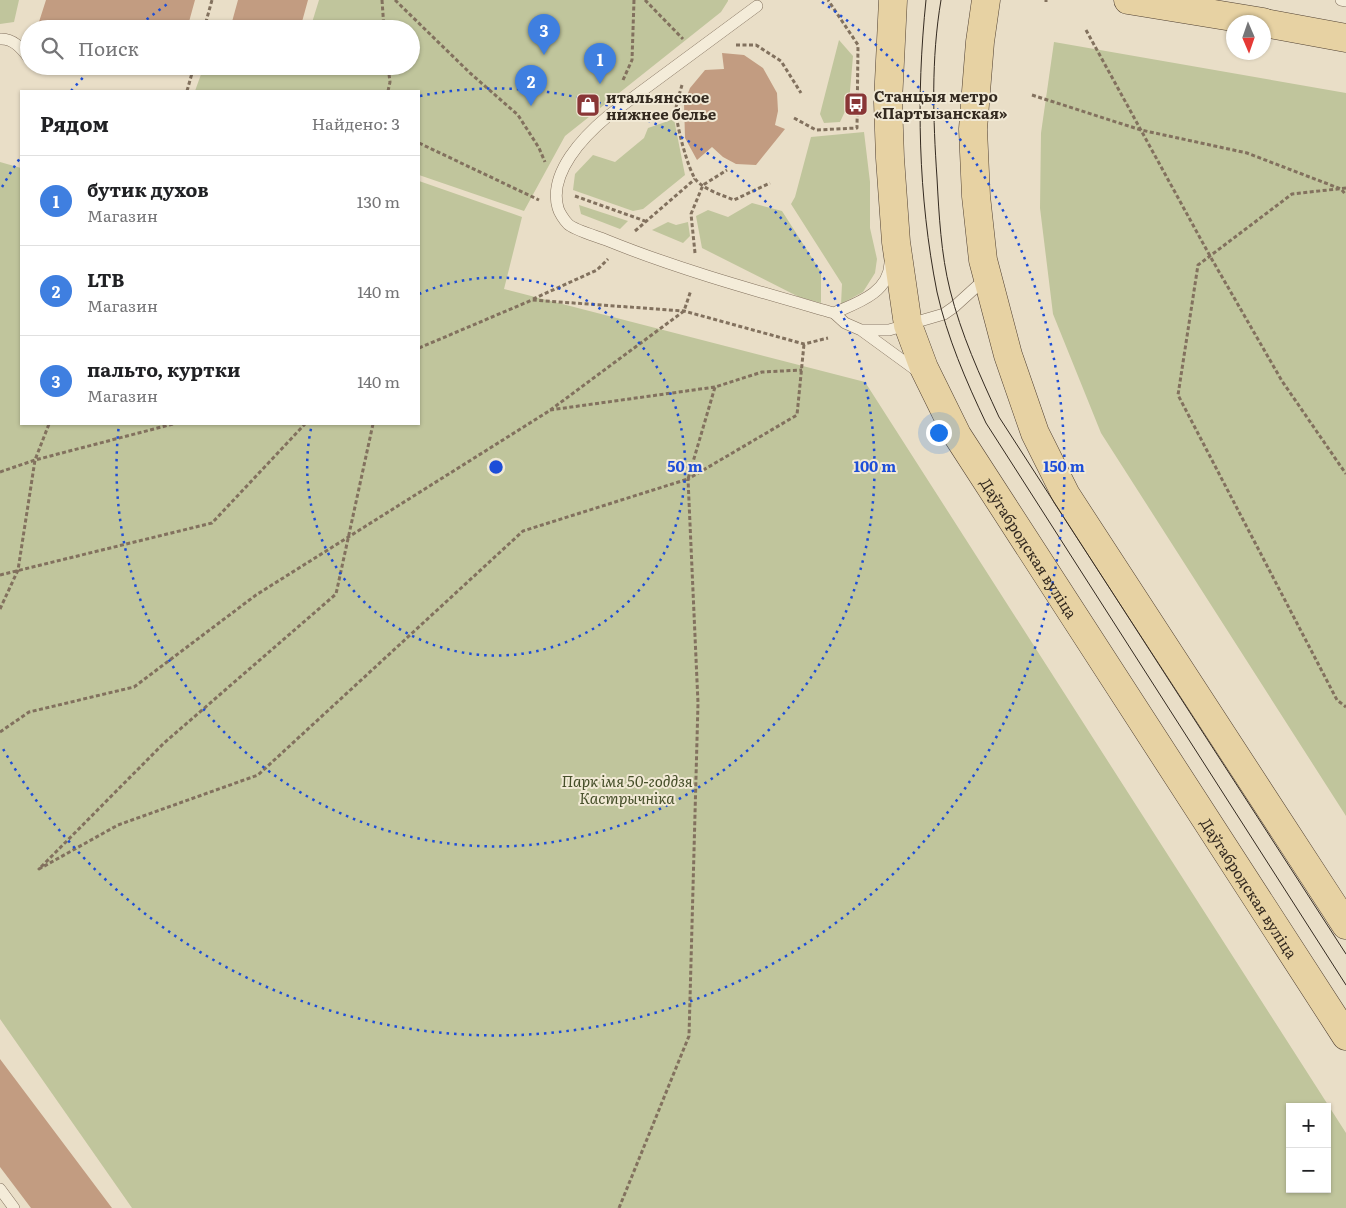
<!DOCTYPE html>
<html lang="ru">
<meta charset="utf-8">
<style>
:root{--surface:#fff;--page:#f6f6f6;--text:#202124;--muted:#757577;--line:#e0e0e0;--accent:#d93025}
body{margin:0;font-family:Literata,serif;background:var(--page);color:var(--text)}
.controls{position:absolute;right:15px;bottom:15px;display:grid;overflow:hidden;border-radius:0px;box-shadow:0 1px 4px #0004}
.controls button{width:45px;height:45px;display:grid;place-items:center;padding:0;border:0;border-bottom:1px solid var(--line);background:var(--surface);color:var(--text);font:25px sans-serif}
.compass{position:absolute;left:1226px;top:15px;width:45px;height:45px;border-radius:50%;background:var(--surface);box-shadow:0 1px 4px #0004;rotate:178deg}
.you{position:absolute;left:938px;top:432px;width:18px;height:18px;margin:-12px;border:4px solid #fff;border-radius:50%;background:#1a73e8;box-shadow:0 0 0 8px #1a73e833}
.badge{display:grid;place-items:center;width:32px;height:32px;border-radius:50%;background:var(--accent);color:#fff;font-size:16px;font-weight:700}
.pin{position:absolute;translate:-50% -41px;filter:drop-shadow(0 1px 2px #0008)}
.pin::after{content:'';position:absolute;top:26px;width:18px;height:15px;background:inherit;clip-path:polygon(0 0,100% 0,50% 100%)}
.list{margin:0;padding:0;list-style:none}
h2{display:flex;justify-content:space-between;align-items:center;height:65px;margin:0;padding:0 20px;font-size:21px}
h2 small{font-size:16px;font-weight:400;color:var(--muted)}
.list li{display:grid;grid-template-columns:32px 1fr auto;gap:15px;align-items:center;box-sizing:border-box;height:90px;padding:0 20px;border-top:1px solid var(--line)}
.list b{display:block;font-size:19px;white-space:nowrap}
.list p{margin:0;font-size:16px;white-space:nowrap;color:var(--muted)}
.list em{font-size:16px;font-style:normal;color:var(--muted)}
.icon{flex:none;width:28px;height:28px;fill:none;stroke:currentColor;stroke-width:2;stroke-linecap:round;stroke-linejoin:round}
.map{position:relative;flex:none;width:1346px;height:1208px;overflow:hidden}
.search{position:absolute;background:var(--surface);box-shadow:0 1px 4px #0004;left:20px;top:20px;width:400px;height:55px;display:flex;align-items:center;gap:12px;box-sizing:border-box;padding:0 18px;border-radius:28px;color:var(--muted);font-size:19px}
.panel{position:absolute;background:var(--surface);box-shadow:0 1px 4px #0004;left:20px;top:90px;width:400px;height:335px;border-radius:0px}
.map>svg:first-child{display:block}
.green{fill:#c0c59c;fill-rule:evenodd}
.building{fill:#c29c81}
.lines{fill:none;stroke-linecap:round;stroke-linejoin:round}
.lane-casing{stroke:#82715e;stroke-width:12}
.primary-casing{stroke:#504032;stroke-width:29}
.path{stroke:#82715e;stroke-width:3;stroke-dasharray:4 2.5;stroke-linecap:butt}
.lane{stroke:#f4ecd9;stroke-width:11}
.primary{stroke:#e7d2a3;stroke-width:28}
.tram{stroke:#342a20;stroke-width:1}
.ring{fill:none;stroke:#1d4ed8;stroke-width:2.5;stroke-dasharray:2.5 5}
.labels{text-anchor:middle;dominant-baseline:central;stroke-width:4;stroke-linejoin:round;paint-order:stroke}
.poi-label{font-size:15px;font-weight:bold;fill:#342a20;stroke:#f1e9d5;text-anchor:start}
.street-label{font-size:15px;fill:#342a20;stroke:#f1e9d5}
.park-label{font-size:15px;font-style:italic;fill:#454e29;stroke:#f1e9d5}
.centre{fill:#1d4ed8;stroke:#f1e9d5;stroke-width:2.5}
.ring-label{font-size:15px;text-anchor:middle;font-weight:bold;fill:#1d4ed8;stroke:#f1e9d5;stroke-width:4;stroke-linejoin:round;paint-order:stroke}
</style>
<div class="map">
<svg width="1346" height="1208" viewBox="0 0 1346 1208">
<rect width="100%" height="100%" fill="#e9dec7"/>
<path class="green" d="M 0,0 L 19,0 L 14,22 L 0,24 Z
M 319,0 L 728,0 L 728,1 L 721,12 L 565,136 L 524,211 L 419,175 L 419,91 L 195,91 L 204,66 L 411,66 L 411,29 L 310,29 Z
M 839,40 L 853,56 L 849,103 L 840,122 L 824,123 L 820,114 Z
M 1054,42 L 1346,93 L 1346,816 L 1101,433 L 1053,314 L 1040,208 L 1041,133 Z
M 674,119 L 685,175 L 643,209 L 633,211 L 573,190 L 575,174 L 593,155 L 615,162 L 644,138 L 648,128 Z
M 864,132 L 870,182 L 870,228 L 877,259 L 875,273 L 863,292 L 841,304 L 842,284 L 791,204 L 795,197 L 811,137 Z
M 0,162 L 21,168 L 21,424 L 419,424 L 419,181 L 522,217 L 504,289 L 865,382 L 1346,1133 L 1346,1208 L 132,1208 L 0,1019 ZM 1290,1107 L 1327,1107 L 1327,1189 L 1290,1189 Z
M 752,203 L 782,211 L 821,272 L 821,303 L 799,297 L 702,248 L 696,216 L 708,210 L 728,217 Z
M 579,205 L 628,221 L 620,229 L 581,214 Z
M 668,222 L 676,225 L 688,222 L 690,236 L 683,243 L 652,230 Z"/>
<path class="building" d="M 46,0 L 195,0 L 187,29 L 50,29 L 38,25 Z
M 238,0 L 308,0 L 300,29 L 230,29 Z
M 722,53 L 744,55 L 763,68 L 777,93 L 778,111 L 775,125 L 785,129 L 756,165 L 736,164 L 723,157 L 712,147 L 697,160 L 685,138 L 684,103 L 690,88 L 705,70 L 724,69 Z
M 0,1059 L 112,1208 L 31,1208 L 0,1167 Z"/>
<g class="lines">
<g class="lane-casing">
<path id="lane" d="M 1341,0 L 1346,1
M 757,6 L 608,116 C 584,136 548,173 558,208 C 559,212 564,220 568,224 C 574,230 596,236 606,240 C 680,270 757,291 834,313 L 845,323 L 861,330 L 920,373
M 0,39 C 13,38 21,48 29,58
M 834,313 C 857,303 889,293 890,263
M 861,330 L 889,330 L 944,314 L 954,307 L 986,278
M 0,1189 L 14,1208"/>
</g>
<g class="primary-casing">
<g id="primary">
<path id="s1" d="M 893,0 L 888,102 L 890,158 L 896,242 L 908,325 L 924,368 L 957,435 L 1346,1036"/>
<path d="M 986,0 L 980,42 L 973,129 L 976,196 L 983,260 L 1008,355 L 1035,433 L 1066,495 L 1346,925"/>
<path d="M 1128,0 L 1263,22"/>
<path d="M 1264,23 L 1346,38"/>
</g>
</g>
<path class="path" d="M 382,0 L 384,29
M 395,0 L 470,73 L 518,115 L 539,148 L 545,162
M 645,0 L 683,39
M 1046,2 L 1046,0
M 204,29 L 212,0
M 1086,30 L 1210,256 L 1282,381 L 1346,474
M 736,45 L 756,45 L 781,61 L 801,93
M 623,80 L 632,60 L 634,0
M 682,85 C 680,92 677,101 676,108 C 675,121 688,170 696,180 C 705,190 722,195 734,200 L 770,183
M 187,91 L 194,66
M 388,91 L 390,82 L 388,66
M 1032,95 L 1141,130 L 1247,153 L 1341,189 L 1346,195
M 794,118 L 816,130 L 857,128 L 858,45 L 828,0
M 419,143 L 539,200
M 1346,188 L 1292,194 L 1198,265 L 1178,395 L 1337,700 L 1346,707
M 575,196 L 645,221
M 635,231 L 695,179
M 695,253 L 691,214 L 703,185 L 727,170
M 533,299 L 597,270 L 608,259
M 419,348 L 532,300 L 684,311 L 804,344 L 828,338
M 550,410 L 715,387
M 373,424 L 336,594 L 164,743 L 39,869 L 118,825 L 258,775 L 523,531 L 688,479 L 715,387 L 762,372 L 802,370
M 0,472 L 35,460 L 173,424
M 0,575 L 212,523 L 305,424
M 0,609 L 18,570 L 35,460 L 49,424
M 0,732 L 29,712 L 134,687 L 256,595 L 549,411 L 684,311 L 691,290
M 619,1208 L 689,1036 L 698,703 L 688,479 L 797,415 L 804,344"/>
<use href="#lane" class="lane"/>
<use href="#primary" class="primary"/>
<path class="tram" d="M 926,0 C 916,96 918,196 937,292 C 947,337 966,381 986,423 L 1346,985
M 941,0 C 931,59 933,119 937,178 C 939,215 941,254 950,290 C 961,334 980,376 999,417 L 1346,954"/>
</g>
<g class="ring">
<path d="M419 294A189 189 0 1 1 312 424"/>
<path d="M420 96A379 379 0 1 1 119 424"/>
<path d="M2 187A568 568 0 0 1 20 158M71 91A568 568 0 0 1 91 69M135 29A568 568 0 0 1 170 2M822 2A568 568 0 1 1 2 747"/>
</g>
<defs>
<g id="bus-square" transform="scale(1.25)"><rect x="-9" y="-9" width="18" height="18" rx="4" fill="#893636" stroke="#f1e9d5"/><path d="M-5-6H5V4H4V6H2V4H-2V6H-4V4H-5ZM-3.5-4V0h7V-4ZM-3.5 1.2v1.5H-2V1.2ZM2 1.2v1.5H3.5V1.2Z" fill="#fff"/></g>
<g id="shop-square" transform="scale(1.25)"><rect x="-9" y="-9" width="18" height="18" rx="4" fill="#893636" stroke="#f1e9d5"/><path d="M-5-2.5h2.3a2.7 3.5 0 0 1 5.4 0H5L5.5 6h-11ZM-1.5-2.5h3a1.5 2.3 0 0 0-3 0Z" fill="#fff"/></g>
</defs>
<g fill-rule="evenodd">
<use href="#bus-square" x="856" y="104"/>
<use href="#shop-square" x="588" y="105"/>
</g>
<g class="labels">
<g class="poi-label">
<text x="874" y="95">Станцыя метро<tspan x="874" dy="17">«Партызанская»</tspan></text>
<text x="606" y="96">итальянское<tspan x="606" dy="17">нижнее белье</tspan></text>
</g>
<g class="street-label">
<text stroke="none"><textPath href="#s1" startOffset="581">Даўгабродская вуліца</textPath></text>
<text stroke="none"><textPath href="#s1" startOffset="986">Даўгабродская вуліца</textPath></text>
</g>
<g class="park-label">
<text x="627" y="780">Парк імя 50-годдзя<tspan x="627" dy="17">Кастрычніка</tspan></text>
</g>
</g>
<circle cx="496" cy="467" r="8" class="centre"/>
<g class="ring-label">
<text x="685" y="472">50 m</text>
<text x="875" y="472">100 m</text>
<text x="1064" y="472">150 m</text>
</g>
</svg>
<div class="controls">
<button>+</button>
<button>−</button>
</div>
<svg class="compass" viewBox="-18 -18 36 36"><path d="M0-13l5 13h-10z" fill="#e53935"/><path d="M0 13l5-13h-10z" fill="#757577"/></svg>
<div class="you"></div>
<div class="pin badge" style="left:600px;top:84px;background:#3f7fe0">1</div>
<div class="pin badge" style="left:531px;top:106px;background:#3f7fe0">2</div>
<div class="pin badge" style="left:544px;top:55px;background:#3f7fe0">3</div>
<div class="search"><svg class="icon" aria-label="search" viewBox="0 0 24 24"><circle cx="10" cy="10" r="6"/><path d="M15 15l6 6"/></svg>Поиск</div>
<section class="panel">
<h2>Рядом<small>Найдено: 3</small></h2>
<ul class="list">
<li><span class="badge" style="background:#3f7fe0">1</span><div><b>бутик духов</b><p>Магазин</p></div><em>130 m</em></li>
<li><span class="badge" style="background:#3f7fe0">2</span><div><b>LTB</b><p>Магазин</p></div><em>140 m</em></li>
<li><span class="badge" style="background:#3f7fe0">3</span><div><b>пальто, куртки</b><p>Магазин</p></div><em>140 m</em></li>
</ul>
</section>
</div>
